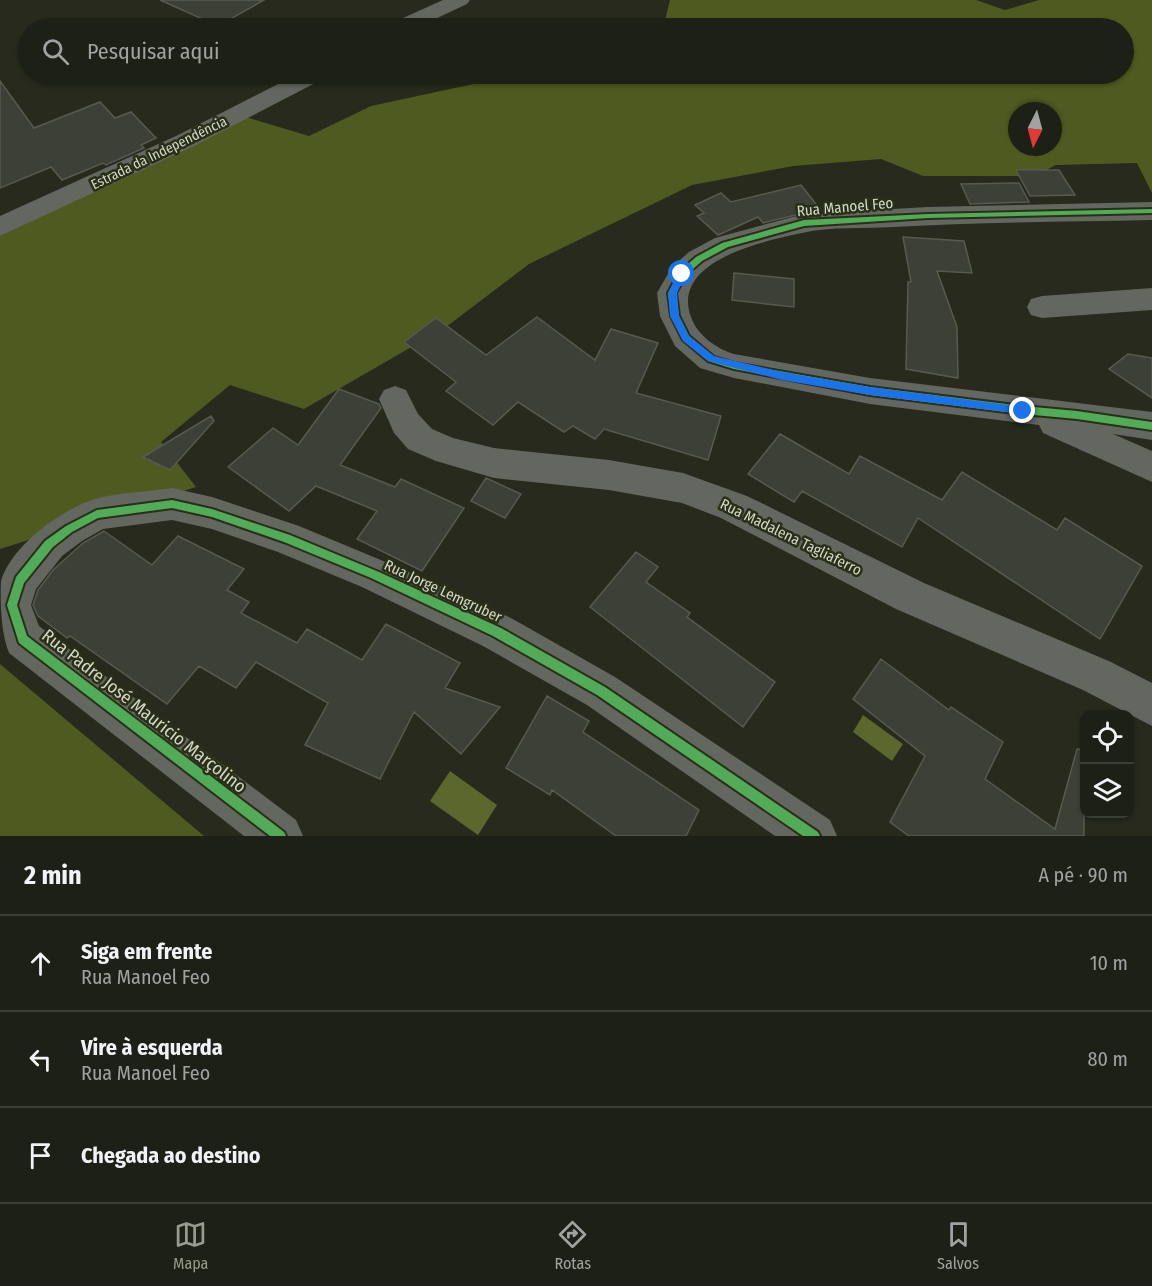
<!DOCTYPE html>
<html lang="pt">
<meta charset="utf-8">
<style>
:root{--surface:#1d2016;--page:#25281f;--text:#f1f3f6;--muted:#a0a3a1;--line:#3b3e35;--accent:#979a8d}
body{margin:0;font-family:"Fira Sans Condensed",sans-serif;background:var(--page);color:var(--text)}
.controls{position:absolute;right:18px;bottom:18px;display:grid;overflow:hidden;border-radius:12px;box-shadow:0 2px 4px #0004}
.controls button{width:54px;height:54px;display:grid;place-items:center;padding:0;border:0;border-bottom:2px solid var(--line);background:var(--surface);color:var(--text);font:30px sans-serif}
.compass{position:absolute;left:1008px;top:102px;width:54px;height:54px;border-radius:50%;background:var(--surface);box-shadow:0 2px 4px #0004;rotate:186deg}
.stop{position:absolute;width:18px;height:18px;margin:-14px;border:4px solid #1a73e8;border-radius:50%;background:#fff}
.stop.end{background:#1a73e8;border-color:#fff;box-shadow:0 2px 6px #0008}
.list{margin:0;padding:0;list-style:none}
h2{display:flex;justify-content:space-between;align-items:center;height:78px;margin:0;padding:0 24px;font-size:26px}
h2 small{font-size:20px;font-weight:400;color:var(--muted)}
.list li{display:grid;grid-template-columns:39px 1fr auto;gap:18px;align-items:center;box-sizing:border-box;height:96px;padding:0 24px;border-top:2px solid var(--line)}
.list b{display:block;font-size:22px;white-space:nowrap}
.list p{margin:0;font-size:20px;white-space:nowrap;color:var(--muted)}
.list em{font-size:20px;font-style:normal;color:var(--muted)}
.icon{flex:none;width:33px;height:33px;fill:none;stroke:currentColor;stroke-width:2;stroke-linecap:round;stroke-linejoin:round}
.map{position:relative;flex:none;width:1152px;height:836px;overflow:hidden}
.search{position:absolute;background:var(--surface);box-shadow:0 2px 4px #0004;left:18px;right:18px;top:18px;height:66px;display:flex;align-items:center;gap:15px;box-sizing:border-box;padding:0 21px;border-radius:33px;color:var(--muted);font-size:22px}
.sheet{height:366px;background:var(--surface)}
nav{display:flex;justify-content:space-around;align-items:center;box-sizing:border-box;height:84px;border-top:2px solid var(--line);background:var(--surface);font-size:16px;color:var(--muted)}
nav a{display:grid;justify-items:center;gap:3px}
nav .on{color:var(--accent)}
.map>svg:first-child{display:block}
.forest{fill:#4f5a21;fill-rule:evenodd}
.water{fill:#5b672c}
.building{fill:#3d4036;stroke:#585a50;stroke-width:1.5}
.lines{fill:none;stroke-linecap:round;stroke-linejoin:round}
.minor{fill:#646660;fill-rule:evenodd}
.cycleway-casing{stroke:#2a2f18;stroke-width:4}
.cycleway{fill:#51ab58;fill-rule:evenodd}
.route{fill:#1a73e8}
.labels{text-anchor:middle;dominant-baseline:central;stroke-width:5;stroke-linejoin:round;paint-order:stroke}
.far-street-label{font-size:14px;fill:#d3d7c9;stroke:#2a2f18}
.street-label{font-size:15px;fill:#d3d7c9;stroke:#2a2f18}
.near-street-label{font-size:18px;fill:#d3d7c9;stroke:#2a2f18}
</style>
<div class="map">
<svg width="1152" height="836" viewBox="0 0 1152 836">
<rect width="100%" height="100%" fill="#272a1d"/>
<path class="forest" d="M 670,0 L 976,0 L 1005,10 L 1039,0 L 1152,0 L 1152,193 L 1137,163 L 1056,165 L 1034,176 L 923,176 L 881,159 L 793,166 L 692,185 L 529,264 L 446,327 L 304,409 L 230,385 L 161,442 L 196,487 L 0,549 L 0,231 L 242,116 L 309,136 L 371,106 L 483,82 L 502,74 L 1124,74 L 1124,28 L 663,28 ZM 1017,111 L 1053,111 L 1053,147 L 1017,147 Z
M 0,664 L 204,836 L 0,836 Z"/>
<path class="water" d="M 863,715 L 903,744 L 892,761 L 853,732 Z
M 450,771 L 497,805 L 478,835 L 430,801 Z"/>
<path class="building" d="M 160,0 L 264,0 L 218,26 Z
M 0,81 L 34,128 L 100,102 L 115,118 L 131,112 L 156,138 L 141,145 L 144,148 L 106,165 L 103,163 L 62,180 L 51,167 L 0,188 Z
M 1016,170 L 1059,170 L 1075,195 L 1030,196 Z
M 1019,183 L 1029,202 L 970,204 L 961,184 Z
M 801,185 L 820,209 L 763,223 L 758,217 L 718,235 L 697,216 L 704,213 L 695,205 L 721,193 L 731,202 Z
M 903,237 L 964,241 L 972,273 L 937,271 L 957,327 L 958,378 L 906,369 L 908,282 L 911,282 Z
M 734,273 L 794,279 L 794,307 L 732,300 Z
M 537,317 L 595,360 L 611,329 L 658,343 L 636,393 L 721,416 L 708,460 L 604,429 L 595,439 L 573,426 L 564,432 L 518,402 L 493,425 L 446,391 L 456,382 L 404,342 L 436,318 L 486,355 Z
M 1128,354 L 1152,358 L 1152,398 L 1109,369 Z
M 339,389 L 379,404 L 381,408 L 340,465 L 395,487 L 401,479 L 464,508 L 422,571 L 357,539 L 377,511 L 316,486 L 289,511 L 228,467 L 273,428 L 298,445 Z
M 211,416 L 214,421 L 170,470 L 143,457 Z
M 780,434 L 849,474 L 860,456 L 942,500 L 962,472 L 1057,530 L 1065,518 L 1142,566 L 1100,639 L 918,518 L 902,547 L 802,491 L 794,502 L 748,474 Z
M 486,478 L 521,494 L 505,518 L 471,501 Z
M 104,531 L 152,565 L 178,536 L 244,569 L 227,590 L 249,602 L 241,613 L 297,643 L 307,629 L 362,660 L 386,624 L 460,663 L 445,688 L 500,707 L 461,754 L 414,712 L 380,779 L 305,745 L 328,703 L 256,662 L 236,688 L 199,666 L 167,704 L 70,636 L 67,638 L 38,616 L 33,605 L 38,590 L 53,570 L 83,543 Z
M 636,552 L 658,567 L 646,582 L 690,613 L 687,617 L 775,682 L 743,727 L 590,607 Z
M 881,659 L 949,710 L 951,707 L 1003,742 L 985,779 L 1055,829 L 1077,749 L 1084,750 L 1084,836 L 909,836 L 890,822 L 925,756 L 853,699 Z
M 547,696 L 589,721 L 583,732 L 699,810 L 686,836 L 616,836 L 552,790 L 550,795 L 506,768 Z"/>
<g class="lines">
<path class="minor" d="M 443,0 L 470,0 L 467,4 L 416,28 L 389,28 L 392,23 Z
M 298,74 L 326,74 L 323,79 L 194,146 L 0,236 L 0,216 L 176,136 Z
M 1152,202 L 1152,220 C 1066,222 979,222 893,227 C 864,229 831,226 802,233 C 764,241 670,261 691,317 C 697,335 717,349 734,354 L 870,378 L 1152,412 L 1152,440 L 1113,434 L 1152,451 L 1152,482 L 1043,433 L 1039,425 L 870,404 L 734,378 L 700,368 L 675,346 L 660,316 L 657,293 L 672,267 L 689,252 L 715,238 L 804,214 L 928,207 Z
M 1152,288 L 1152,310 L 1042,318 L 1031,315 L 1027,307 L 1031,299 L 1042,296 Z
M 395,386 L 406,390 L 418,414 L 432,429 L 453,438 L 494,448 L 609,460 L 683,473 L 747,496 L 924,583 L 1111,662 L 1152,683 L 1152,726 L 1083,690 L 896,609 L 721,518 L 682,503 L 609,490 L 494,478 L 436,461 L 408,449 L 394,433 L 379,399 L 384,390 Z
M 172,488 L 212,497 L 299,526 L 388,563 L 511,618 L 615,677 L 830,820 L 837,836 L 775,836 L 587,705 L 483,646 L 362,587 L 278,552 L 212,529 L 172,520 L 103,529 L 82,541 L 62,556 L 36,589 L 31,605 L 39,626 L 296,820 L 303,836 L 244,836 L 9,653 C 1,633 0,602 1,581 C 11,546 62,509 95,499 C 119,492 147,492 172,488 Z"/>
<g class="cycleway-casing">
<path id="cycleway" d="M 1152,209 L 1152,213 L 928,218 L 804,226 L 728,247 L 702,261 L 685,276 L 676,293 L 679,316 L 689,336 L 714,357 L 734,363 L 870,387 L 1023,406 L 1077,411 L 1152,422 L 1152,430 L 1077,419 L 1023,414 L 870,395 L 734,369 L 708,361 L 683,340 L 671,316 L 668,293 L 679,272 L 696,257 L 722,243 L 804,220 L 928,214 Z
M 172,500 L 212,509 L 290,535 L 379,572 L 501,628 L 605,687 L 818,832 L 820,836 L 803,836 L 597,695 L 493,636 L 371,578 L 284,542 L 212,517 L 172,508 L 98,518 L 72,532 L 53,547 L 24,583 L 17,605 L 27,636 L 284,832 L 286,836 L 270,836 L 19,643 L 7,605 L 16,577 L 45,541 L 66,526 L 97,510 Z"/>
</g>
<use href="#cycleway" class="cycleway"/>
</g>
<path class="route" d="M 682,271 L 686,274 L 677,293 L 679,316 L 689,336 L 714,356 L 782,372 L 870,387 L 1023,407 L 1028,411 L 1023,414 L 870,395 L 782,380 L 708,361 L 683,341 L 670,316 L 668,293 L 679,272 Z"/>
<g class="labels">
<g class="far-street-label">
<text transform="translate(159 153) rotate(-26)">Estrada da Independência</text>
</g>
<g class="street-label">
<text transform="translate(845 207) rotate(-5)">Rua Manoel Feo</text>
<text transform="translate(791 537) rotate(26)">Rua Madalena Tagliaferro</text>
<text transform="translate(443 591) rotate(25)">Rua Jorge Lemgruber</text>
</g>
<g class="near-street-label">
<text transform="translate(144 711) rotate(38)">Rua Padre José Mauricio Marçolino</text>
</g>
</g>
</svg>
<div class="controls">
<button><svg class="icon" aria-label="locate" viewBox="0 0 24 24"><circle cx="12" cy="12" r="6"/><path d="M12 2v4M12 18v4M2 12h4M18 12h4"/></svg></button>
<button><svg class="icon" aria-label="layers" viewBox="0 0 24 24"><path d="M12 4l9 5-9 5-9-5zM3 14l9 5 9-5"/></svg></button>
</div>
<svg class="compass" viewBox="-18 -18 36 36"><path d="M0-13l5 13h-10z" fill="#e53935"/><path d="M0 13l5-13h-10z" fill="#a0a3a1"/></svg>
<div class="stop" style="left:682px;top:274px"></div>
<div class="stop end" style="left:1023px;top:411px"></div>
<div class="search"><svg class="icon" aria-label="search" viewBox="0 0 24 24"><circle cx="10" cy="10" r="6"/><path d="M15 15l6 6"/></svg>Pesquisar aqui</div>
</div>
<section class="sheet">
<h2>2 min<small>A pé · 90 m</small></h2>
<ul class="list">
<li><svg class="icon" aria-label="ahead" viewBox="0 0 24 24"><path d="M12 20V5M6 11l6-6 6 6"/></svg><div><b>Siga em frente</b><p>Rua Manoel Feo</p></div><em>10 m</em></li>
<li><svg class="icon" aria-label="left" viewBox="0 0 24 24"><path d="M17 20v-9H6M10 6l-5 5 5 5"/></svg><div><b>Vire à esquerda</b><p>Rua Manoel Feo</p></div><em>80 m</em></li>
<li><svg class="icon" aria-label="arrive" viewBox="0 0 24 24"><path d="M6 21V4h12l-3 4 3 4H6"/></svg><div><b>Chegada ao destino</b></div></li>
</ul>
</section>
<nav>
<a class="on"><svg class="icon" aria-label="map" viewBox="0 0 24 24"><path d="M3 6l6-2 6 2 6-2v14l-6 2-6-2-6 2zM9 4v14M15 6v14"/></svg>Mapa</a>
<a><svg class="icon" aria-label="directions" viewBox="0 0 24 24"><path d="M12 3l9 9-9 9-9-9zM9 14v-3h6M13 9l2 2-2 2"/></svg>Rotas</a>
<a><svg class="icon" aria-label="saved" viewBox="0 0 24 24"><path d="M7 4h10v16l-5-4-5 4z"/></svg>Salvos</a>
</nav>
